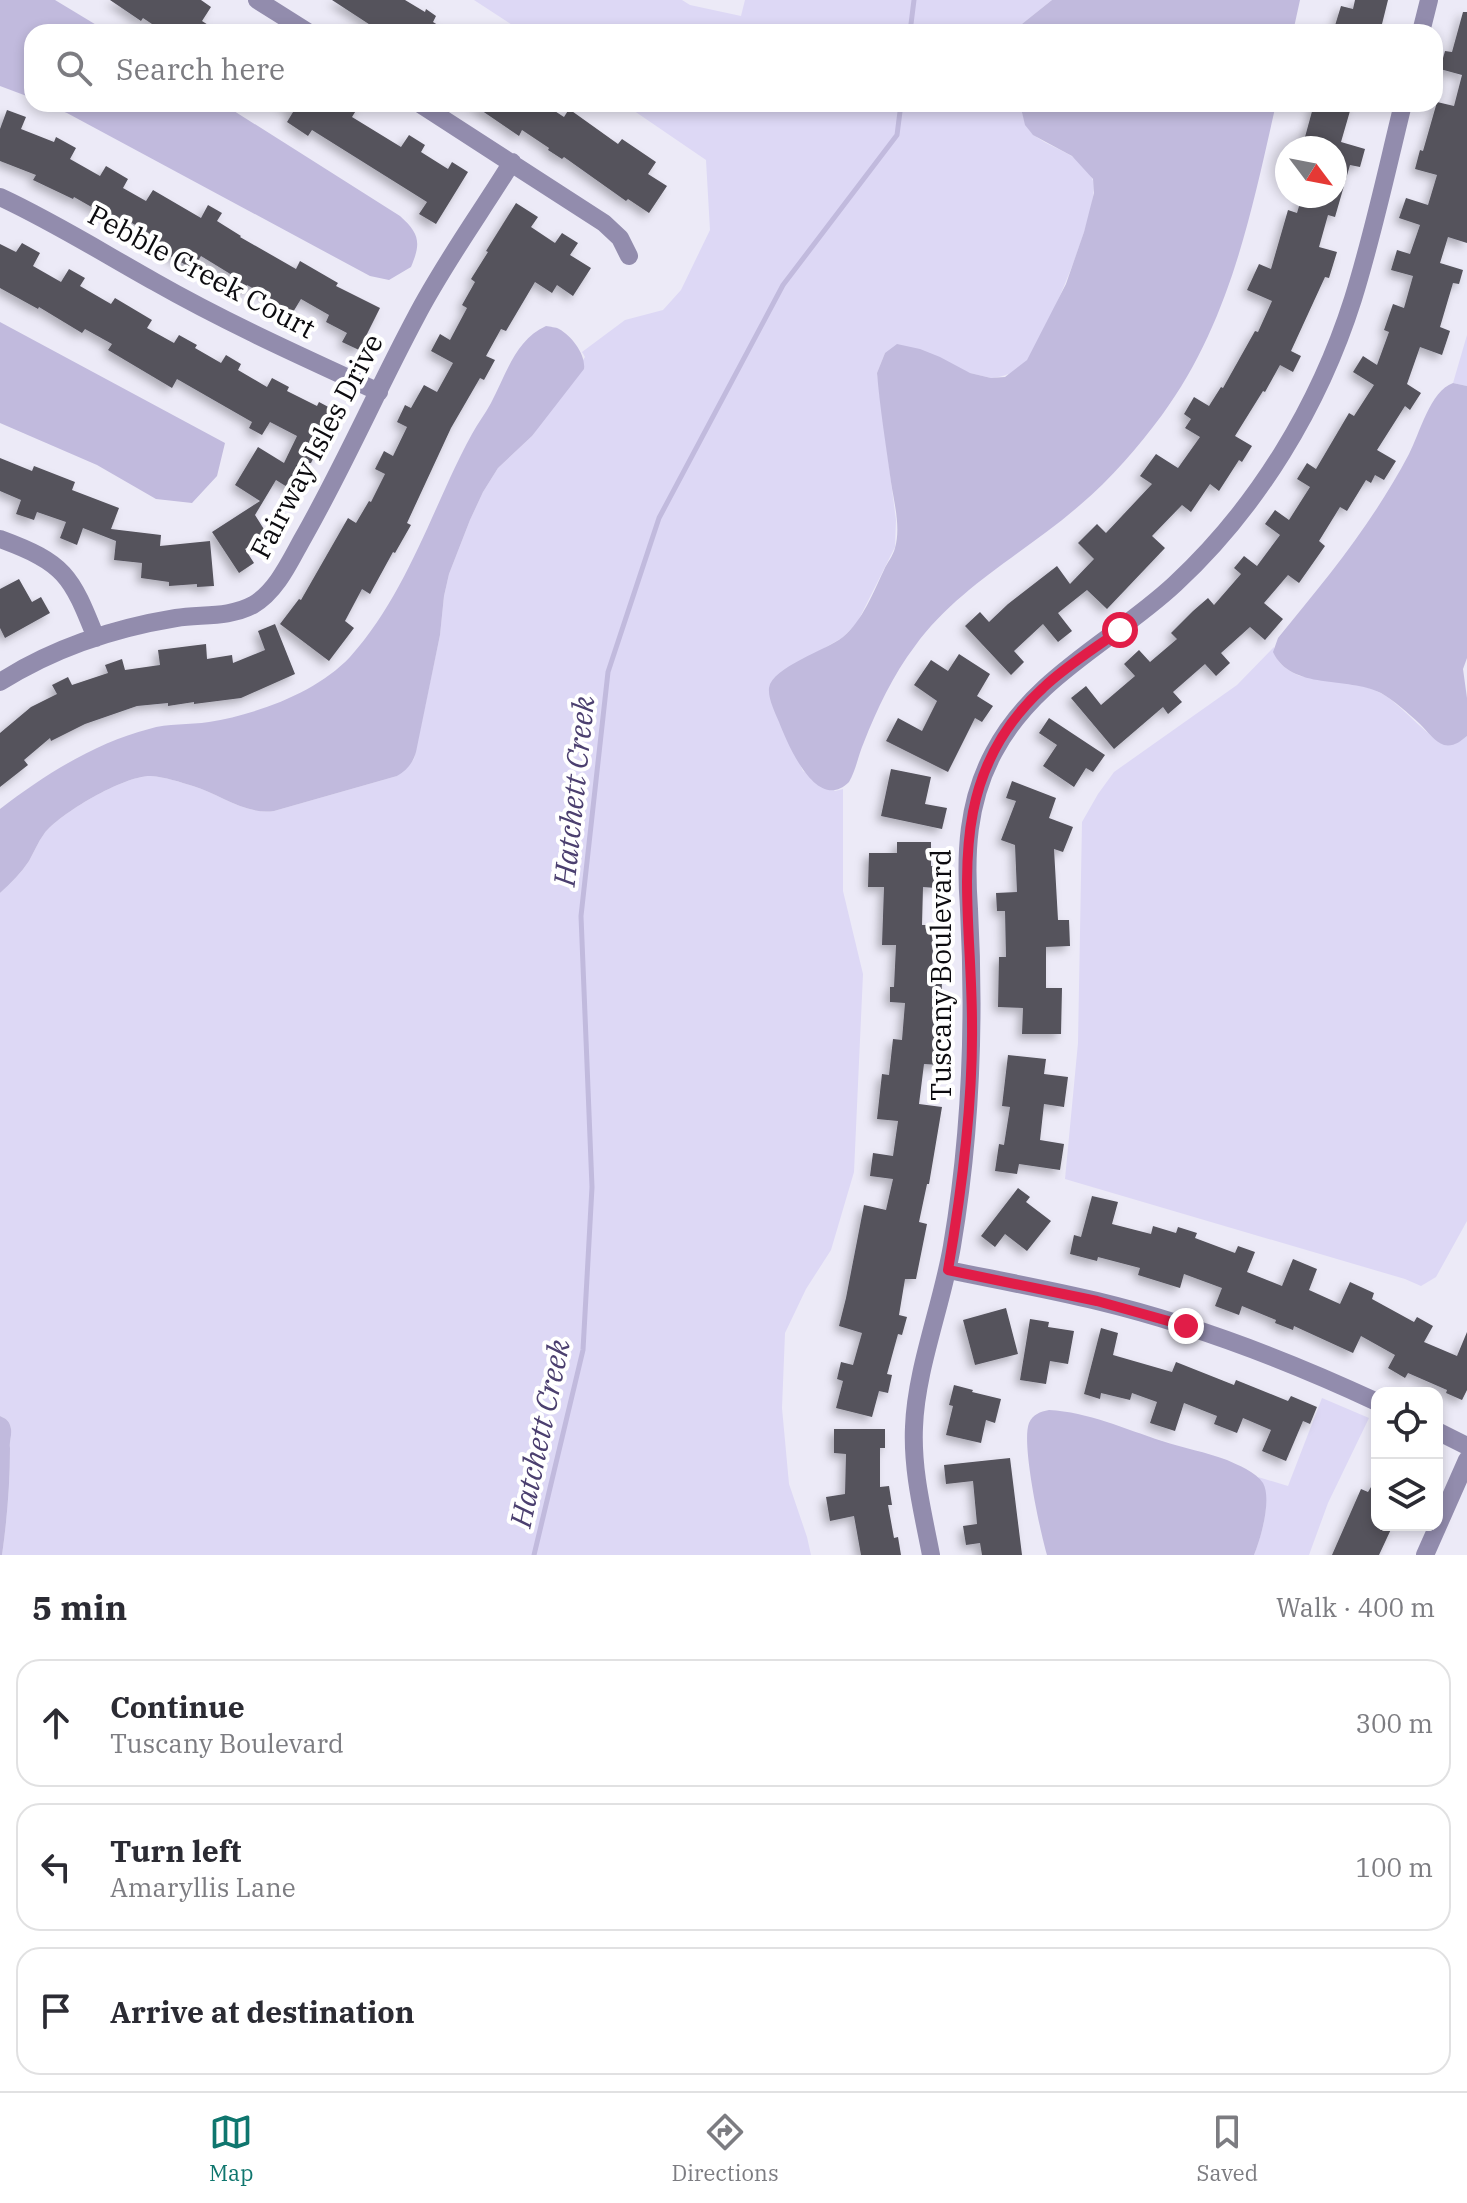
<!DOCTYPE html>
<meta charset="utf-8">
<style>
:root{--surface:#fff;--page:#f2f2f3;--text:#2b2b33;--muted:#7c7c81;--line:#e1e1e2;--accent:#0f766e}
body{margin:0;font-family:"IBM Plex Serif",serif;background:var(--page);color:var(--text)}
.controls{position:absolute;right:24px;bottom:24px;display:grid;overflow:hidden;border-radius:16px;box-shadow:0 4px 12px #0003}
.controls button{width:72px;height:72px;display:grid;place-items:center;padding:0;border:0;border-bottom:2px solid var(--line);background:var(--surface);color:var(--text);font:40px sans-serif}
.compass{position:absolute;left:1275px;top:136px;width:72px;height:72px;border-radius:50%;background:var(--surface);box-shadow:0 4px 12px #0003;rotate:122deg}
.stop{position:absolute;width:24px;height:24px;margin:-18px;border:6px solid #e11d48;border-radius:50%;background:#fff}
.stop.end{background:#e11d48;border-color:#fff;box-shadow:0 2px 8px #0008}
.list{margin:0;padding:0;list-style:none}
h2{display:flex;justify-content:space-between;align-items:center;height:104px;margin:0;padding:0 32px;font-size:34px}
h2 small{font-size:26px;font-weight:400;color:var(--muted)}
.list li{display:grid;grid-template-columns:52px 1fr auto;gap:24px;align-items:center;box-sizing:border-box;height:128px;margin:0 16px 16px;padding:0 16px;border:2px solid var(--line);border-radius:24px}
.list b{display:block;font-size:30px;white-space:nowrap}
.list p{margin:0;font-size:26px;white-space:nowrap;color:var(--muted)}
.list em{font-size:26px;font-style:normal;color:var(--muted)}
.icon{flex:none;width:44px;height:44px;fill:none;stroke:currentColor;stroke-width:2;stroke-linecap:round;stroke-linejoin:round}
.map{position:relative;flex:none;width:1467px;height:1555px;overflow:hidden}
.search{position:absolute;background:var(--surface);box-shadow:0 4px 12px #0003;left:24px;right:24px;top:24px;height:88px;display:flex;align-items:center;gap:20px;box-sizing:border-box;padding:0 28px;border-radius:24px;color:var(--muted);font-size:30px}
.sheet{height:536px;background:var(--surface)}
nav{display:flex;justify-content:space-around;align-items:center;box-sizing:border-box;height:112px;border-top:2px solid var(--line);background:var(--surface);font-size:22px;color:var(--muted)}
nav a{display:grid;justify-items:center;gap:4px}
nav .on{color:var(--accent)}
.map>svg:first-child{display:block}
.green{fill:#ddd8f5}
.water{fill:#c1badd}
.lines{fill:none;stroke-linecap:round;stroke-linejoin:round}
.stream{stroke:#c1badd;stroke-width:5}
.building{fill:#54525c;filter:url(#shadow)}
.minor{stroke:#928cad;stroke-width:18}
.route{stroke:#e11d48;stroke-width:10}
.labels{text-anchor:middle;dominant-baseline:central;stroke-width:8;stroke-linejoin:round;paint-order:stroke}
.street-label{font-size:28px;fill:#0c0b0f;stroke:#fff}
.water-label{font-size:30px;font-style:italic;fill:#4b3f6f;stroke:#fff}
</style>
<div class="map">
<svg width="1467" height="1555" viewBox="0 0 1467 1555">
<defs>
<filter id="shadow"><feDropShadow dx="-4.5" dy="4.5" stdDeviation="4" flood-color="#0004"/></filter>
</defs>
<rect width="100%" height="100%" fill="#eceaf7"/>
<path class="green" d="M 474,0 L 682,0 L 690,5 L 741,16 L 745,0 L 1052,0 L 1012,32 L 523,32 Z
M 624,104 L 1020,104 C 1023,114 1024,125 1031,132 C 1046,149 1084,152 1093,181 C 1101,207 1046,335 1028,359 C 1019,371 1005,377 991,378 L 885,353 L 877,373 L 896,520 L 895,547 L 857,623 L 842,638 L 826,647 L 772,704 L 803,771 L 835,791 L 843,789 L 843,891 L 863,974 L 854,1172 L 831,1250 L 806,1289 L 785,1333 L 782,1408 L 789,1484 L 807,1537 L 811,1555 L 2,1555 C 7,1520 10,1484 10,1448 C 9,1442 12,1436 11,1429 C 10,1422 7,1419 0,1416 L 0,893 C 11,883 21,873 29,861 C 34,852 38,842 44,834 C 60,813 125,775 151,776 C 165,777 180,782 193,786 C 220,794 245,815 274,811 L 397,776 L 414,759 L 440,635 L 444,596 L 449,574 L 470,520 L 483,492 L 498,468 L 532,436 L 585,357 L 582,352 L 625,320 L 663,310 L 681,290 L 710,230 L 706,160 Z
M 1467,335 L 1467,386 L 1453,383 Z
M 1274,647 C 1274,662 1288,671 1300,676 C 1329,682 1360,680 1386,696 C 1401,706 1433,741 1444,744 C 1452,747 1461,741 1467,736 L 1467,1221 L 1436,1277 L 1421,1286 L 1405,1279 L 1065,1179 L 1078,1043 L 1082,822 L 1098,794 L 1114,772 L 1237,685 Z
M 1322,1398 L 1369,1418 L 1328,1503 L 1309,1555 L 1254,1555 C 1262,1533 1274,1498 1258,1477 L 1288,1486 Z"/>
<path class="water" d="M 0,0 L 55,0 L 108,32 L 32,32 L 32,98 L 0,86 Z
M 1052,0 L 1300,0 L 1293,32 L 1012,32 Z
M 45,104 L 223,104 L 400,216 C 420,234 421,243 411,267 L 389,280 L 370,276 L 67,113 Z
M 1020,104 L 1276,104 C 1251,214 1230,322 1162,415 C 1138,447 1111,479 1080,505 C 1025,553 959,586 915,646 C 893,675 877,709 864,742 C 858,756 856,770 849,782 C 817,814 788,745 779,722 C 775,712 768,699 769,688 C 772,667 827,650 843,637 C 863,620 873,593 884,570 C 887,563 893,556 895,548 C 901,527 894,502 891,482 C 886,445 880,409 877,373 L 885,353 L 897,344 L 920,349 L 940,357 L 970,373 L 991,378 L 1005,377 L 1027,360 L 1066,284 L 1084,232 L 1094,193 L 1093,179 L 1072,156 L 1033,135 L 1025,125 Z
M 0,322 L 225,443 L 217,476 L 192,503 L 156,499 L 97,465 L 0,423 Z
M 546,326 C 550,327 556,327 559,329 C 572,336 586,355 584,369 L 532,436 L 498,468 L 483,492 L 470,520 L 449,574 L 444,596 L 440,635 L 416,752 C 413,763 407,770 397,776 L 274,811 C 245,815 220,794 193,786 C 180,782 165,777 151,776 C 125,775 60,813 44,834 C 38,842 34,852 29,861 C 21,873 11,883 0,893 L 0,809 C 44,775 95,743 149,729 C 168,723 189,725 209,722 C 257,714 316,693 350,657 C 396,606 422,539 450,478 C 457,463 464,448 472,434 C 478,423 485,414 491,403 C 506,375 515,340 546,326 Z
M 1453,383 L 1467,386 L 1467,658 L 1463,669 L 1467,698 L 1467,736 C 1460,742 1453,747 1444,745 C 1435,742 1427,731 1420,724 C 1408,713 1395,701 1381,693 C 1348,676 1291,691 1273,652 L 1278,638 C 1328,577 1372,524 1409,454 C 1420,433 1430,391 1453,383 Z
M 1049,1410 C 1088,1412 1125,1429 1162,1441 C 1183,1448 1206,1452 1227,1460 C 1238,1465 1256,1472 1263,1483 C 1272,1499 1261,1538 1254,1555 L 1047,1555 C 1040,1531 1021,1443 1029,1423 C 1033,1414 1040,1412 1049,1410 Z
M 0,1416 C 7,1419 10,1422 11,1429 C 12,1436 9,1442 10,1448 C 10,1484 7,1520 2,1555 L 0,1555 Z"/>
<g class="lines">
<path class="stream" d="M 910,32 L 914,0
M 534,1555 L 583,1350 L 592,1187 L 581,916 L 608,672 L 659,518 L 783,285 L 897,135 L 901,104"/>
</g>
<path class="building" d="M 110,0 L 201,0 L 211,7 L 202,21 L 219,32 L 164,32 L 143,18 L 141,21 Z
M 332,0 L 405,0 L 425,12 L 426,9 L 436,16 L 433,22 L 449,32 L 381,32 Z
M 1355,0 L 1388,0 L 1380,32 L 1333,32 L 1341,6 L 1353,9 Z
M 1463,12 L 1467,12 L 1467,243 L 1448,237 L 1440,263 L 1463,270 L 1459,284 L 1453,283 L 1440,327 L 1450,331 L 1442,355 L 1420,347 L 1407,384 L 1421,393 L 1410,410 L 1405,406 L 1377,450 L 1396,461 L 1384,480 L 1375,475 L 1371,483 L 1366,480 L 1347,511 L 1340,507 L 1319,541 L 1325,546 L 1299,583 L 1288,575 L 1264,603 L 1283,619 L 1265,640 L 1250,627 L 1221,653 L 1230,663 L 1216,676 L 1205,664 L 1173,692 L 1182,702 L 1168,714 L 1163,707 L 1114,749 L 1071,698 L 1086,686 L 1101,705 L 1135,676 L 1124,664 L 1139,650 L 1150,662 L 1177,639 L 1171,633 L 1193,611 L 1208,598 L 1214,605 L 1241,574 L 1234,568 L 1244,556 L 1257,566 L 1280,535 L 1265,524 L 1275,510 L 1289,520 L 1310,487 L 1297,479 L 1307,463 L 1316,469 L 1349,413 L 1354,416 L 1374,385 L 1353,372 L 1363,356 L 1377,365 L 1389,332 L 1384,330 L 1393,304 L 1404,308 L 1413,276 L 1391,270 L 1397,250 L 1410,254 L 1420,225 L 1399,218 L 1406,198 L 1428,205 L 1437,175 L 1415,169 L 1420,150 L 1423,151 L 1437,102 L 1454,106 L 1462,75 L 1440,69 L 1445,51 L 1452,52 Z
M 280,104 L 360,104 L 352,117 L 401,147 L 409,135 L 425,145 L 421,152 L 448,169 L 452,162 L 468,172 L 436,224 L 419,214 L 427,202 L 312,130 L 308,136 L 287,122 L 293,112 Z
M 472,104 L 544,104 L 564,117 L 569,109 L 618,144 L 622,139 L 656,162 L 648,174 L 667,186 L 649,213 L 628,199 L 626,201 L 564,157 L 562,159 L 548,150 L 549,148 L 522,130 L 519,136 Z
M 1314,104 L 1352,104 L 1341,142 L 1365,149 L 1360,167 L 1350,165 L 1335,217 L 1328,215 L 1319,247 L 1337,252 L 1329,278 L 1325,277 L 1291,351 L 1301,356 L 1293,372 L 1280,365 L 1265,392 L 1263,391 L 1235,436 L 1252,446 L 1242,462 L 1239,460 L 1219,491 L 1210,484 L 1191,512 L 1182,505 L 1152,536 L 1165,548 L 1107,609 L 1087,590 L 1058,613 L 1072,631 L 1058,642 L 1043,624 L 1014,651 L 1024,662 L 1011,675 L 965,626 L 980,612 L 989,622 L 1008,604 L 1057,566 L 1070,584 L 1094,559 L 1078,543 L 1097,524 L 1106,533 L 1152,484 L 1140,476 L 1156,454 L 1178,468 L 1200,437 L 1185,428 L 1191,419 L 1184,414 L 1194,397 L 1209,406 L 1221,387 L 1223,388 L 1255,331 L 1258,332 L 1272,301 L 1247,290 L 1259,264 L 1271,269 L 1288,210 L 1297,213 L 1302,196 L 1335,196 L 1335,148 L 1302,148 Z
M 7,110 L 26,117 L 21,129 L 54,142 L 56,137 L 76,148 L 70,159 L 100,176 L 106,166 L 128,179 L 123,188 L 146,201 L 153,190 L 201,218 L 208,205 L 222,213 L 217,221 L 241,236 L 240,237 L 296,269 L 300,261 L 338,283 L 336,286 L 380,308 L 359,350 L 342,342 L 347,333 L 326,322 L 329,315 L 301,299 L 290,317 L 273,308 L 277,302 L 247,285 L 242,294 L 226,285 L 232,275 L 201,256 L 193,269 L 151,245 L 155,237 L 127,220 L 123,225 L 74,197 L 73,199 L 33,180 L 36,175 L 0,161 L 0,129 Z
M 516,203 L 538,217 L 531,227 L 555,243 L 562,233 L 578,243 L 570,255 L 591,268 L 573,296 L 557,285 L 552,293 L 535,282 L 506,331 L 501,329 L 486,356 L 495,360 L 484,380 L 480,378 L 451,428 L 407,523 L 411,525 L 395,553 L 393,552 L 370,594 L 362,589 L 345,621 L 354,628 L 329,661 L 280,624 L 299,599 L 301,600 L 348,518 L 356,523 L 369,501 L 371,502 L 385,474 L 375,469 L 384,451 L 393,456 L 407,427 L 397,422 L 405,405 L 411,408 L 424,385 L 437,392 L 453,363 L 431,351 L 440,334 L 450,340 L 467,308 L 462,305 L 475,282 L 471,279 L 488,252 L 486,251 Z
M 22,243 L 40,253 L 33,266 L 61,282 L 69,269 L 85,278 L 80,286 L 111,304 L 115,298 L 152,320 L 147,328 L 174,343 L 179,335 L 197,345 L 195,348 L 221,363 L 226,355 L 241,364 L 238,370 L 267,387 L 272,378 L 289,387 L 287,391 L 317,406 L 319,402 L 336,411 L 311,463 L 309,463 L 292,490 L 276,480 L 255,515 L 267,534 L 245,549 L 254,563 L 239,573 L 212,532 L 260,501 L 235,485 L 258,447 L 284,463 L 297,436 L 270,422 L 262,435 L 249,428 L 252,422 L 177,379 L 172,388 L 108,350 L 112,344 L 85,329 L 82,333 L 39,307 L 38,309 L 0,288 L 0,244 L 16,252 Z
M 0,458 L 32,471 L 34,466 L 75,482 L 72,490 L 119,508 L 111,529 L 161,535 L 160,546 L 210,541 L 214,586 L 197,587 L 197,584 L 169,586 L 169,582 L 141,578 L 142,563 L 114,560 L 116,541 L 83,528 L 77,545 L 60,538 L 66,522 L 37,512 L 34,520 L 16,514 L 21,500 L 0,491 Z
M 19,579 L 32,602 L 41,597 L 50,613 L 5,638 L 0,628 L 0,589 Z
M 275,624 L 295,674 L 241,698 L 194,704 L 194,702 L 168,706 L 168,703 L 137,706 L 85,724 L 51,741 L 50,738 L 24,760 L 28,765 L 0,787 L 0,733 L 31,707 L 57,694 L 52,685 L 68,677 L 72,685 L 108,673 L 105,665 L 122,659 L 125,670 L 160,665 L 158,650 L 206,644 L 207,659 L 232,655 L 233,663 L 265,650 L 258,631 Z
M 959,654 L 990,674 L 977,696 L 993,706 L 982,722 L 975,718 L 948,772 L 886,741 L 898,718 L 922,731 L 937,701 L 914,685 L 931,660 L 948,671 Z
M 1049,718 L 1105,755 L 1093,772 L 1086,768 L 1074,787 L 1043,766 L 1057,745 L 1039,733 Z
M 891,769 L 931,777 L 925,804 L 947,808 L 942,829 L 881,816 Z
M 1012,781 L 1056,798 L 1049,818 L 1073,827 L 1063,852 L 1054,849 L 1058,920 L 1069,920 L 1070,946 L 1046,947 L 1046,988 L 1062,988 L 1061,1034 L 1022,1034 L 1023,1008 L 998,1007 L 999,957 L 1006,957 L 1005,911 L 997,911 L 996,893 L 1017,892 L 1015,845 L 1001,840 L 1016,801 L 1006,798 Z
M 897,842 L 931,842 L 931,866 L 936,866 L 936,888 L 923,887 L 922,925 L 940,925 L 940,946 L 933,946 L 932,983 L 942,983 L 938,1046 L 942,1046 L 940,1065 L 924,1064 L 919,1104 L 942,1107 L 929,1184 L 927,1184 L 919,1222 L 927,1224 L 916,1279 L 905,1279 L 899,1315 L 907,1317 L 902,1335 L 898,1334 L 887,1374 L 892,1375 L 888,1393 L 879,1391 L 872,1417 L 836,1408 L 843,1381 L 837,1379 L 841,1362 L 853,1365 L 862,1333 L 839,1326 L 846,1298 L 864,1205 L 886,1210 L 893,1179 L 870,1176 L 873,1153 L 893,1156 L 898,1121 L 877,1119 L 882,1074 L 889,1075 L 893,1039 L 902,1040 L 905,1003 L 890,1002 L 890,987 L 894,987 L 896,945 L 882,945 L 884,887 L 868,887 L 869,853 L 897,853 Z
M 1008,1055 L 1046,1059 L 1044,1074 L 1068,1077 L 1064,1107 L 1044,1104 L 1040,1140 L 1064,1144 L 1060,1170 L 1019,1164 L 1017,1174 L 995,1171 L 999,1144 L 1004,1145 L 1010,1107 L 1002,1106 Z
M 1018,1188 L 1030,1197 L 1026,1202 L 1051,1221 L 1027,1251 L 1005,1234 L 995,1247 L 981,1236 Z
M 1092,1196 L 1118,1202 L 1112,1224 L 1151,1234 L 1153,1226 L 1176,1233 L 1178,1227 L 1197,1233 L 1195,1238 L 1235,1253 L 1238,1246 L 1255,1252 L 1247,1272 L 1282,1286 L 1293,1259 L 1317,1269 L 1309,1290 L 1340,1304 L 1350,1282 L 1374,1293 L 1372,1299 L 1414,1322 L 1417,1317 L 1433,1326 L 1424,1342 L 1457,1356 L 1467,1332 L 1467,1390 L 1462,1400 L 1446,1393 L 1447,1390 L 1408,1373 L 1405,1378 L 1388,1368 L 1395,1355 L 1361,1336 L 1353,1353 L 1294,1326 L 1293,1330 L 1275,1323 L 1276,1320 L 1242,1306 L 1239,1315 L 1215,1306 L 1222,1288 L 1184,1274 L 1180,1288 L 1138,1275 L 1140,1268 L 1098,1257 L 1097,1261 L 1070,1254 L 1074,1235 L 1081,1237 Z
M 1006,1308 L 1018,1354 L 975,1365 L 963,1320 Z
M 1030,1319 L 1049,1322 L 1048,1327 L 1074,1331 L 1068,1364 L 1050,1361 L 1046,1384 L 1020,1380 Z
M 1101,1328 L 1118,1333 L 1113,1355 L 1172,1372 L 1176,1362 L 1234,1385 L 1236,1380 L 1288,1401 L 1291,1396 L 1317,1407 L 1310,1424 L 1303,1421 L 1286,1461 L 1262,1451 L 1271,1430 L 1243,1418 L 1237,1433 L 1214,1424 L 1217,1416 L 1184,1403 L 1175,1431 L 1150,1423 L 1157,1402 L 1132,1393 L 1130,1400 L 1101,1393 L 1100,1399 L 1084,1394 Z
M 954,1385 L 973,1390 L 972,1392 L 1001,1399 L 995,1423 L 986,1420 L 981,1443 L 946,1435 L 953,1406 L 949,1405 Z
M 834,1429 L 885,1429 L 885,1448 L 880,1448 L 880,1487 L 889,1486 L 892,1505 L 888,1505 L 894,1538 L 898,1537 L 901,1555 L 861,1555 L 854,1516 L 830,1521 L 826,1497 L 845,1494 L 846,1454 L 834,1453 Z
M 1010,1458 L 1022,1555 L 982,1555 L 980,1543 L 966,1545 L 963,1526 L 977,1524 L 973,1481 L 946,1484 L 944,1465 Z
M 1377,1477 L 1377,1525 L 1393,1525 L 1379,1555 L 1332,1555 L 1361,1489 L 1368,1492 Z"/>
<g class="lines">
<path class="minor" d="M 257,0 L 308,32
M 1421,32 L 1429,0
M 420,104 L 604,223 L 620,238 L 629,256
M 0,197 C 54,222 103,253 155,282 C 227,323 303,357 379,392
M 0,539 C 65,563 71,575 96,638
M 0,682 C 52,649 115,628 176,618 C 201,614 229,618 253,605 C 277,591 290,561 303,538 C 344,466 377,390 416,317 C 444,263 480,214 512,162
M 948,1270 C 997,1280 1047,1289 1097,1301 C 1193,1324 1287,1360 1377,1402
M 1437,1431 L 1467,1446
M 931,1555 C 923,1513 912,1471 914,1427 C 916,1369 942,1305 952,1246 C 971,1134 975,1022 969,909 C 965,854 967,802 994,752 C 1034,676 1115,640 1175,584 C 1258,507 1319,406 1353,299 C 1373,235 1387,169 1403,104
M 1425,1555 L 1467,1460"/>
</g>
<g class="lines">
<path class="route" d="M 1120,630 C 1094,649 1066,666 1043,688 C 939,783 972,900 972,1024 C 973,1106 962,1189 948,1270 L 1097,1301 L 1186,1326"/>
</g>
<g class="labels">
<g class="street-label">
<text transform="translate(202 271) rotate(28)">Pebble Creek Court</text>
<text transform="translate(316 446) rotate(-62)">Fairway Isles Drive</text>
<text transform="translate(940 975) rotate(-90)">Tuscany Boulevard</text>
</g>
<g class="water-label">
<text transform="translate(573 791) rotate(-84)">Hatchett Creek</text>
<text transform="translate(539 1433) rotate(-78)">Hatchett Creek</text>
</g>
</g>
</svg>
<div class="controls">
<button><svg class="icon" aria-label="locate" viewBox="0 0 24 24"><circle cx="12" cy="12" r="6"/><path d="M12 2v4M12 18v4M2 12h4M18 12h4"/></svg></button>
<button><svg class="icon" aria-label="layers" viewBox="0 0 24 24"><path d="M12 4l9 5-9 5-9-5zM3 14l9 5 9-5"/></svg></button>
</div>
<svg class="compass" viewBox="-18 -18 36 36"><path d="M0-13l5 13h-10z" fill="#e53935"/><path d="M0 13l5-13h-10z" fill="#7c7c81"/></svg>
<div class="stop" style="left:1120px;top:630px"></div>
<div class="stop end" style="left:1186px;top:1326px"></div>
<div class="search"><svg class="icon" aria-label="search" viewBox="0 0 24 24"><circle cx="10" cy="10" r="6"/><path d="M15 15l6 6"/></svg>Search here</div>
</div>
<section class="sheet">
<h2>5 min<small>Walk · 400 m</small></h2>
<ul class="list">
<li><svg class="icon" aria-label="ahead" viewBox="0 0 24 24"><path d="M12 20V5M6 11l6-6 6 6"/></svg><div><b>Continue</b><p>Tuscany Boulevard</p></div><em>300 m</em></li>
<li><svg class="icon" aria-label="left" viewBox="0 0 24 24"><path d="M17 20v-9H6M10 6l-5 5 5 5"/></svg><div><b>Turn left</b><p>Amaryllis Lane</p></div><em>100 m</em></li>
<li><svg class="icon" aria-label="arrive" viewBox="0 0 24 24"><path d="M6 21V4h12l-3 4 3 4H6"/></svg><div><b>Arrive at destination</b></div></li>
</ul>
</section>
<nav>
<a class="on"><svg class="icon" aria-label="map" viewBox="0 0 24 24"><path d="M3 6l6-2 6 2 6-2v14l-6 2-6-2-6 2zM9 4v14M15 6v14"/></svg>Map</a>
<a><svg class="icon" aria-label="directions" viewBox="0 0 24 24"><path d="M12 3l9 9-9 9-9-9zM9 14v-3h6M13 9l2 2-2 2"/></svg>Directions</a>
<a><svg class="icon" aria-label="saved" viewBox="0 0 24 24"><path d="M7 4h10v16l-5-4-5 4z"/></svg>Saved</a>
</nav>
